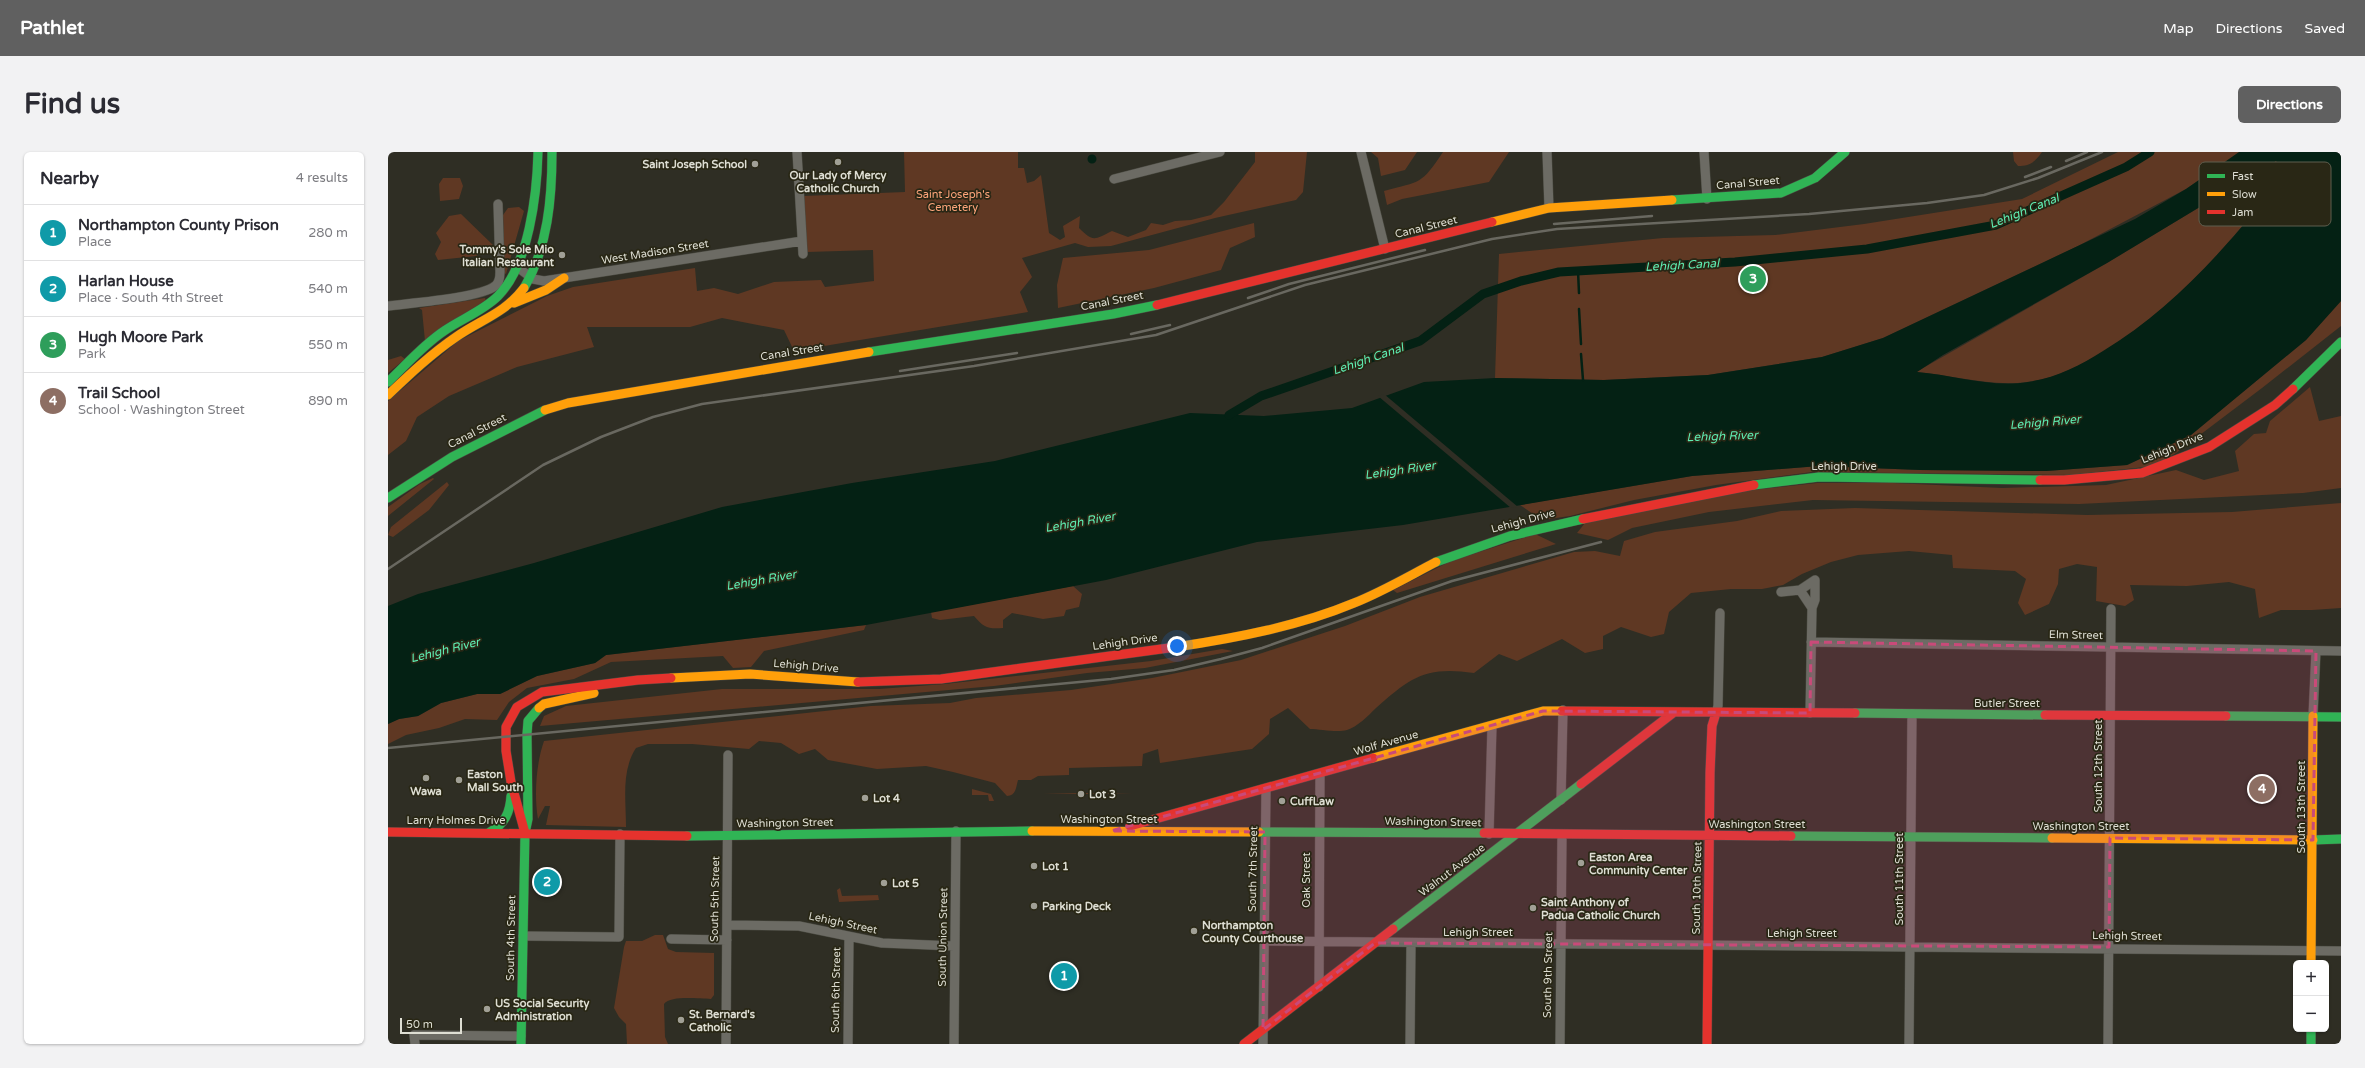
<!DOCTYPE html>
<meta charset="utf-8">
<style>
:root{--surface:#fff;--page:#f2f2f3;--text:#2b2b33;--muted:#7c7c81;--line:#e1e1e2;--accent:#606060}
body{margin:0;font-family:"Varela Round",sans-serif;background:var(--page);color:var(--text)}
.controls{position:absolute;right:12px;bottom:12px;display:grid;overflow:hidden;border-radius:6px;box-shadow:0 1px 3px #0004}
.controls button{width:36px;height:36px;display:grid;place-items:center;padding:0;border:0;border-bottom:1px solid var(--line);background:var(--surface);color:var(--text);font:20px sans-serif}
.scale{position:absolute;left:12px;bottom:10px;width:62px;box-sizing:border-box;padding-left:4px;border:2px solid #deded3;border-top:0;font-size:11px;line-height:14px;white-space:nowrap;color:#deded3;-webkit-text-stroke:3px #292715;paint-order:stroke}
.you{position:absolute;left:789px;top:494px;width:14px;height:14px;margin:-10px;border:3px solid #fff;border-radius:50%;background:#1a73e8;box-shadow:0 0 0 6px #1a73e833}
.badge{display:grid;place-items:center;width:26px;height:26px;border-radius:50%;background:var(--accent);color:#fff;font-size:13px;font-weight:700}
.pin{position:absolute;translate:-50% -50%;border:2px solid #fff;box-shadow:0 1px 4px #0006}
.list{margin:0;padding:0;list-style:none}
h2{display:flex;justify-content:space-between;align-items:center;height:52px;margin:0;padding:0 16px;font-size:17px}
h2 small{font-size:13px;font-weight:400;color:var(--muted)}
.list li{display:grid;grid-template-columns:26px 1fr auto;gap:12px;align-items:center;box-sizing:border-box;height:56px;padding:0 16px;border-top:1px solid var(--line)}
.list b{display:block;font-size:15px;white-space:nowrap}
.list p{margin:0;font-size:13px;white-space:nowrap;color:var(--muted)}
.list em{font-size:13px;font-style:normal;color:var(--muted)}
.map{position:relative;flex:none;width:1953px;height:892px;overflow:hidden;border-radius:6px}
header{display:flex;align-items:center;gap:24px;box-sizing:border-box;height:56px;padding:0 20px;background:var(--accent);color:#fff}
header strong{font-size:19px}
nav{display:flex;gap:22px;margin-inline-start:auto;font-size:14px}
.intro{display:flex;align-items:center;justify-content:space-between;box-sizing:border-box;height:96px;padding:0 24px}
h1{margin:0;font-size:28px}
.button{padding:10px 18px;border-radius:6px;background:var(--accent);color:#fff;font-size:14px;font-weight:700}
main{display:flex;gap:24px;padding:0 24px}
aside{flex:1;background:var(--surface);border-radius:6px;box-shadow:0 1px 3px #0004}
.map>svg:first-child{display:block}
.green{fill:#5f3823}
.water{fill:#042114;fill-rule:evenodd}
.pier{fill:#2f2e24}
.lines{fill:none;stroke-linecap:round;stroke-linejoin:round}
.stream{stroke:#042114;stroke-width:2.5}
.canal{stroke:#042114;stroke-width:9}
.street-casing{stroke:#4a4a41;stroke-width:10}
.fast-casing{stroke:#4a4a41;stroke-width:10}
.slow-casing{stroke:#4a4a41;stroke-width:10}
.jam-casing{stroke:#4a4a41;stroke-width:10}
.street{stroke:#6c6b64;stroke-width:9}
.fast{stroke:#30b455;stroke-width:9}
.slow{stroke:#ff9f0a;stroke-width:9}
.jam{stroke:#e5322d;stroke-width:9}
.rail{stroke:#696860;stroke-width:2.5}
.marked{fill:#c94a79;fill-opacity:0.2;stroke:#c94a79;stroke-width:3;stroke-dasharray:8 5;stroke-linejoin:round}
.poi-dot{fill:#a1a096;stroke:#292715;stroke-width:1.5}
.labels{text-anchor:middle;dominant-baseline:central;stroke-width:3.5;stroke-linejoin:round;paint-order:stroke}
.poi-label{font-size:11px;font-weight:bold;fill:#deded3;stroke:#292715;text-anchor:start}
.street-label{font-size:11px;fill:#deded3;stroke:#292715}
.park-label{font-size:11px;fill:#fea57b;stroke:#292715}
.water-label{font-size:12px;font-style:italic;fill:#5feeb3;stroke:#292715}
.key{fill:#292715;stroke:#5f5e4e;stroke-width:1}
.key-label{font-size:11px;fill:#deded3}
</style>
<header>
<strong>Pathlet</strong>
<nav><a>Map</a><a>Directions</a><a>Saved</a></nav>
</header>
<div class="intro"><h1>Find us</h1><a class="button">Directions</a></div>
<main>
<aside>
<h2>Nearby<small>4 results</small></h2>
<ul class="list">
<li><span class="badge" style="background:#0f9aa8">1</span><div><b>Northampton County Prison</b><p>Place</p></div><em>280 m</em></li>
<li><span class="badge" style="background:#0f9aa8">2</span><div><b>Harlan House</b><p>Place · South 4th Street</p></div><em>540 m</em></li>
<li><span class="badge" style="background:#2e9e5b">3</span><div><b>Hugh Moore Park</b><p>Park</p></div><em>550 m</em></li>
<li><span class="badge" style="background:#8d6e63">4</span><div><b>Trail School</b><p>School · Washington Street</p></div><em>890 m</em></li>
</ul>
</aside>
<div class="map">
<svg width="1953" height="892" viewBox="0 0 1953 892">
<rect width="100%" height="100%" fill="#2f2e24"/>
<path class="green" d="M 516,0 L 630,0 L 630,16 L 636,16 L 639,31 L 646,29 L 653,23 L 661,81 L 672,88 L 677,85 L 675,74 L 692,64 L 691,76 C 705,90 706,88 724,79 L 740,85 L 758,78 L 763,71 L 775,73 L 787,69 L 803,68 L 823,63 L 836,50 L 867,10 L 867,0 L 919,0 L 915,40 L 908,48 L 827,66 L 723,94 L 700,95 L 687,91 L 634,106 L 644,125 L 632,140 L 640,160 L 406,199 L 396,178 L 334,166 L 302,175 L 199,175 L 206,195 L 129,215 L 61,244 L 29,265 L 18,289 L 0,303 L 0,249 L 70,189 L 159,144 L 185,135 L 307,116 L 309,139 L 326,136 L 350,142 L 386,130 L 433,128 L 437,135 L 486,129 L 485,98 L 419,100 L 415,44 L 517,40 Z
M 983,0 L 1029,0 L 1017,18 L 993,24 L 990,6 Z
M 1055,0 L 1121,0 L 1101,30 L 1014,47 L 999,53 L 996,39 C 1033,29 1033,33 1055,0 Z
M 1625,0 L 1654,0 C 1647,10 1642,14 1630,14 L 1626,9 Z
M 1730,0 L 1854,0 L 1798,37 L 1690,94 L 1495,186 L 1434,205 L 1320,223 L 1216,228 L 1107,226 L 1111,102 L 1275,86 L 1387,83 L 1476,72 L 1634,47 Z
M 1888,9 L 1898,20 C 1845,88 1789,154 1715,200 C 1691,214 1667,227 1639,230 C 1602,235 1565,223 1528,220 L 1719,111 Z
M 55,26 L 72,26 L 75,34 L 71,47 L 52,49 L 51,32 Z
M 131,55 L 136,59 L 118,122 L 116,121 L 115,63 L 120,56 Z
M 73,62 L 105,93 L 88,104 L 50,108 L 47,102 L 53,90 L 48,81 L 61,64 Z
M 866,71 L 867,85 L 842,96 L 833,118 L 766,136 L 670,156 L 669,133 L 675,106 L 761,98 Z
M 97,146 L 98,149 L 37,189 L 34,158 L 31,156 Z
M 1953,149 L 1953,174 L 1874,236 L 1788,301 L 1767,314 L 1681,323 L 1424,320 L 1328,333 L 1246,348 L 1182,364 L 1154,368 L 1132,353 L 1304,324 L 1431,314 L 1533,318 L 1658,319 L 1739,313 L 1803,283 L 1918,188 Z
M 13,204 L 17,207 L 0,221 L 0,208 Z
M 1922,235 L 1931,269 L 1953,264 L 1953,336 L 1915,341 L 1691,352 L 1425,348 L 1321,360 L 1244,376 L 1220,388 L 1189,381 L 1197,371 L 1364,338 L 1429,331 L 1505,331 L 1614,336 L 1718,333 L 1788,318 L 1816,328 L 1851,319 L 1847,299 L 1866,282 L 1878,281 L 1882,269 Z
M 45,326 L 46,327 L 0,364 L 0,355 L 32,332 Z
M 59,330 L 61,333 L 41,358 L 5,385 L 0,383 L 3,375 Z
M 1953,351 L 1953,456 L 1924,458 L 1893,458 L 1871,466 L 1867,437 L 1841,430 L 1799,434 L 1742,433 L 1746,448 L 1737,454 L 1708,449 L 1709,415 L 1689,412 L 1671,417 L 1670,432 L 1661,452 L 1637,463 L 1630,451 L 1638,427 L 1627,419 L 1565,416 L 1564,403 L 1521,399 L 1470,403 L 1443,410 L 1414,422 L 1395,433 L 1374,437 L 1343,437 L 1303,441 L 1281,460 L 1276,482 L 1263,485 L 1233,475 L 1215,484 L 1215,497 L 1197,501 L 1174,487 L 1129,509 L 1111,502 L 1086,521 C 1038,514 1023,525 988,556 C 980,564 969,575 959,578 C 949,581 932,577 922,577 L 900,556 L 882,567 L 881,582 L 864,597 L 772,611 L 770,597 L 755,602 L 754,614 L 681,616 L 681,623 L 650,624 L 643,628 L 630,628 C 628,635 628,644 619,644 L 607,631 L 565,620 L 538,614 L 489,617 L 440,608 L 427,597 L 411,602 L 393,591 L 371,589 L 361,597 L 304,592 L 260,592 L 248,596 C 233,619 238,648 238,675 L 158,673 L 162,654 L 157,654 L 150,667 C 146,643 148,612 156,589 L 483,554 L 562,551 L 588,546 L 683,538 L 764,526 L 853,508 L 957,474 L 1032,445 L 1186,400 L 1207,399 L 1232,404 L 1236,389 L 1267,380 L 1349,369 L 1393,359 L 1467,356 L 1699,363 L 1844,360 Z
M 1147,382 L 1168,392 L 1009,441 L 1005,438 L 1063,409 Z
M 685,434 L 694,442 L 691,455 L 678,458 L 676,464 L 655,467 L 624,461 L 615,468 L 615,476 C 600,477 596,476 586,464 L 552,468 L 544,466 L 543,460 Z
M 478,473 L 476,478 L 376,499 L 363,515 L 345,516 L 335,504 L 223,510 L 186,527 L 139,536 L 121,550 L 109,568 L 77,567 L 51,576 L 18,583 L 0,592 L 0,572 L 11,567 L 30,564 L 53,551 L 89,542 L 112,542 L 149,524 L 207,511 L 218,503 Z
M 834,497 L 845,499 L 757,516 L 699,521 L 606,534 L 152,574 L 156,564 L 178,554 L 334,537 L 491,537 L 557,532 L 763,509 Z
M 584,637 L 603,642 L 606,649 L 601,649 L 600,643 L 584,643 Z
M 655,641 L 695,641 L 695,642 Z
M 698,641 L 745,641 L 698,642 Z
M 452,736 L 454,744 L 490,743 L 491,748 L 451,750 L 449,738 Z
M 267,783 L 275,783 L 280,797 L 288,800 L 326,801 L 326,843 L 323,847 C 311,847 283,843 276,852 L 277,885 L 280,892 L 239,892 L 238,872 L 231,865 L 226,856 L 236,795 L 238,789 L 254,789 Z"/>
<path class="water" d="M 1851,0 L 1953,0 L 1953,149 L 1918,188 L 1803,283 L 1739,313 L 1658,319 L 1533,318 L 1431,314 L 1304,324 L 1015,373 L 869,390 L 718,428 L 478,473 L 218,503 L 207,511 L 149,524 L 112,542 L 89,542 L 53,551 L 30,564 L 11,567 L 0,572 L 0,454 L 30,442 L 146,411 L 334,355 L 464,331 L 607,309 L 802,261 L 876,264 L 964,256 L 1036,230 L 1107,226 L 1216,228 L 1320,223 L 1434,205 L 1495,186 L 1747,67 L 1798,37 ZM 1888,9 L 1898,21 C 1845,88 1789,154 1715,199 C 1691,214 1668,226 1640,230 C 1603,236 1566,223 1529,220 L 1555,203 L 1719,111 Z
M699.5 7a4.5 4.5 0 1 1 9 0a4.5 4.5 0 1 1-9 0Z"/>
<path class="pier" d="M 996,242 L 1130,355 L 1123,356 L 990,244 Z"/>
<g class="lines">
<path class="stream" d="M 1190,119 L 1191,141
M 1191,157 L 1193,192
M 1193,202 L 1195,228"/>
<path class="canal" d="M 841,263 L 873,244 L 1032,189 L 1095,142 L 1133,129 L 1171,120 L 1347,110 L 1479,97 L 1608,73 L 1738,15 L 1762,0"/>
<g class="street-casing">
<path id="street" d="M 409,0 L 415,102
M 973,0 L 997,97
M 1159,0 L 1161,56
M 1316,0 L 1319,47
M 726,27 L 832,0
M 128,114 L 145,127 L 156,129 L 414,89
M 0,154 C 22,151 92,146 107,134 C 111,131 112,126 112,120 L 110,52
M 1412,438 L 1424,456 L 1427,448 L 1427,428
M 1393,440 L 1412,438 L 1427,428
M 1423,490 L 1953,499
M 1328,561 L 1330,554 L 1332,461
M 1422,561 L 1424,456
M 1925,564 L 1928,499
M 1173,648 L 1175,558
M 1101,682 L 1104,574
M 339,773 L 411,774 L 494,791 L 566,794
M 135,784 L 231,785 L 232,682
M 283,787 L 339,788
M 876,789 L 1953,799
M 931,835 L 932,622
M 27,892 L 26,883 L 133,884
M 338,892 L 340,603
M 460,892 L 461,785
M 566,892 L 568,679
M 875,892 L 878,638
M 1022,892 L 1023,792
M 1172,892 L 1174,683
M 1521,892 L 1524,562
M 1720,892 L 1723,457"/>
</g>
<g class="fast-casing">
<path id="fast" d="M 1284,48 L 1393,41 L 1427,26 L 1457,0
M 136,136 C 160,95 164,46 164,0
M 481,200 L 725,162 L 769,153
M 0,230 C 18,213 35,193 56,179 C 73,167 95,159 110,144 C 141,113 149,42 150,0
M 1905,237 L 1953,190
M 1366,333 L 1431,325 L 1652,328
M 0,346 L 64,305 L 157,258
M 1048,410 L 1122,384 L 1195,367
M 1467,561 L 1657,563
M 1838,564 L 1953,565
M 102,680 C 117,672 122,660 123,644
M 871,680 L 1096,681
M 299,684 L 644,679
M 1403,684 L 1664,686
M 1925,688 L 1953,687
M 1005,777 L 1193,632
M 1923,877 L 1923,892
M 133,892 L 137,681 L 140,667 L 139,582 L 140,569 L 151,556"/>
</g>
<g class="slow-casing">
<path id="slow" d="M 1104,70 L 1161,56 L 1284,48
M 126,151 L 158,138 L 176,126
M 0,243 C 21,223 43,202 68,185 C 94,167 116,162 136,136
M 157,258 L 180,251 L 481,200
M 788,495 C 848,486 911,474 966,451 C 994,440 1021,424 1048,410
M 283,526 L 362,522 L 470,530
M 151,556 L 156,552 L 206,541
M 985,606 L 1155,559 L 1174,559
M 644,679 L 871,680
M 1664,686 L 1925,688
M 1923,811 L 1925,564"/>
</g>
<g class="jam-casing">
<path id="jam" d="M 769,153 L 1104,70
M 1652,328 L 1676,328 L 1754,321 L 1821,295 L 1887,253 L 1905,237
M 1195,367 L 1366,333
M 470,530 L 553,527 L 788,495
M 1174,559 L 1467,561
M 1657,563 L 1838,564
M 1193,632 L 1285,561
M 742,674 L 985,606
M 0,680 L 299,684
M 137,681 L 123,630 L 118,599 L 118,575 L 129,555 L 154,540 L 250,528 L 283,526
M 1096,681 L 1403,684
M 856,892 L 1005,777
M 1319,892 L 1322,621 L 1324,574 L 1328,561"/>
</g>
<use href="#street" class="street"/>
<use href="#fast" class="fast"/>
<use href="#slow" class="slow"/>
<use href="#jam" class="jam"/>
<path class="rail" d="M 1678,9 L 1699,0
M 1637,25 L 1663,15
M 1166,72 L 1264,64
M 860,146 L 901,132 L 1037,98
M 743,182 L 782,173
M 512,219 L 629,201
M 0,417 L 155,313 L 213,285 L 265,265 L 314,252 L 586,214 L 768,183 L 917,133 L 1104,87 L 1169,77 L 1421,62 L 1539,51 L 1596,43 L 1650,26 L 1714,0
M 0,596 L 723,527 L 786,518 L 833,507 L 874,496 L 1064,429 L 1213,390"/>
</g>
<path class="marked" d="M 1423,490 L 1928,499 L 1925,688 L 1722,686 L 1721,795 L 987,791 L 875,878 L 877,680 L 723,679 L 1155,559 L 1422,561 Z"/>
<g class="poi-dot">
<circle cx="450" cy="10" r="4"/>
<circle cx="367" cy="12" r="4"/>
<circle cx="174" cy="103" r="4"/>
<circle cx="38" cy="626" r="4"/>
<circle cx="71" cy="628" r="4"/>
<circle cx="693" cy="642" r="4"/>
<circle cx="477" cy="646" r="4"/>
<circle cx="894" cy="649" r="4"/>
<circle cx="1193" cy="711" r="4"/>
<circle cx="646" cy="714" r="4"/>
<circle cx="496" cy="731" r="4"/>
<circle cx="646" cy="754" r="4"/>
<circle cx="1145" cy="756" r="4"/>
<circle cx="806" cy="779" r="4"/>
<circle cx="99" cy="857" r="4"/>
<circle cx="293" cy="868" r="4"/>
</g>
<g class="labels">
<g class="poi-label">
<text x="359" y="12" text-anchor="end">Saint Joseph School</text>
<text x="450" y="23" text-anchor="middle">Our Lady of Mercy<tspan x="450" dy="13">Catholic Church</tspan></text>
<text x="166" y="97" text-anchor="end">Tommy's Sole Mio<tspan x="166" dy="13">Italian Restaurant</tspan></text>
<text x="79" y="622">Easton<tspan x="79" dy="13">Mall South</tspan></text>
<text x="38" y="639" text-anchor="middle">Wawa</text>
<text x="701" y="642">Lot 3</text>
<text x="485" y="646">Lot 4</text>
<text x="902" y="649">CuffLaw</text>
<text x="1201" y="705">Easton Area<tspan x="1201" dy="13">Community Center</tspan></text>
<text x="654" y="714">Lot 1</text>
<text x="504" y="731">Lot 5</text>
<text x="1153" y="750">Saint Anthony of<tspan x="1153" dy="13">Padua Catholic Church</tspan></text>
<text x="654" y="754">Parking Deck</text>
<text x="814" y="773">Northampton<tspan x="814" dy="13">County Courthouse</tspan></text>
<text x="107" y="851">US Social Security<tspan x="107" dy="13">Administration</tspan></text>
<text x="301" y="862">St. Bernard's<tspan x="301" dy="13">Catholic</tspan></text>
</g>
<g class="street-label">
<text transform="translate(1360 31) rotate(-5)">Canal Street</text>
<text transform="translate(1038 75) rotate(-14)">Canal Street</text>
<text transform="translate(267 100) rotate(-9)">West Madison Street</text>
<text transform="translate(724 149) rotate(-11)">Canal Street</text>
<text transform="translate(404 200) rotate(-9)">Canal Street</text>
<text transform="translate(89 279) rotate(-27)">Canal Street</text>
<text transform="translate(1784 296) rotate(-22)">Lehigh Drive</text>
<text x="1456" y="314">Lehigh Drive</text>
<text transform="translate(1135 369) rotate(-15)">Lehigh Drive</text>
<text transform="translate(1688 483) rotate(1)">Elm Street</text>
<text transform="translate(737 490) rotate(-8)">Lehigh Drive</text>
<text transform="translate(418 514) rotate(5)">Lehigh Drive</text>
<text x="1619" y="551">Butler Street</text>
<text transform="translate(998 591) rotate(-16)">Wolf Avenue</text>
<text transform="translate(1710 614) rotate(-90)">South 12th Street</text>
<text transform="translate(1913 655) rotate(-90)">South 13th Street</text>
<text x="721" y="667">Washington Street</text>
<text x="68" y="668">Larry Holmes Drive</text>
<text transform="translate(1045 670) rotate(1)">Washington Street</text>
<text transform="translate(397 671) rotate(-1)">Washington Street</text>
<text x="1369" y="672">Washington Street</text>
<text x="1693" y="674">Washington Street</text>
<text transform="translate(865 717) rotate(-89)">South 7th Street</text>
<text transform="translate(1064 718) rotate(-37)">Walnut Avenue</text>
<text transform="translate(1511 727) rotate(-90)">South 11th Street</text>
<text transform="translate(918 728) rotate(-90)">Oak Street</text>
<text transform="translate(1309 736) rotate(-89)">South 10th Street</text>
<text transform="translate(327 747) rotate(-89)">South 5th Street</text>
<text transform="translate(455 771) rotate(12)">Lehigh Street</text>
<text x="1090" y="780">Lehigh Street</text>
<text x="1414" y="781">Lehigh Street</text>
<text transform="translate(1739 784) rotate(1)">Lehigh Street</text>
<text transform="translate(555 785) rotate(-89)">South Union Street</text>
<text transform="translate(123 786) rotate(-89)">South 4th Street</text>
<text transform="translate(1160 823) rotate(-89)">South 9th Street</text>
<text transform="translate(448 838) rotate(-89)">South 6th Street</text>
</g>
<g class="park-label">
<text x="565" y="42">Saint Joseph's<tspan x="565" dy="13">Cemetery</tspan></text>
</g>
<g class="water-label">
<text transform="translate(1636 59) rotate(-22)">Lehigh Canal</text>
<text transform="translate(1294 113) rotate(-3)">Lehigh Canal</text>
<text transform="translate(980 207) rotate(-19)">Lehigh Canal</text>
<text transform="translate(1657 270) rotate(-5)">Lehigh River</text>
<text transform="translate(1334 284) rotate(-2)">Lehigh River</text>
<text transform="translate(1012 318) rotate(-8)">Lehigh River</text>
<text transform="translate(692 370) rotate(-10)">Lehigh River</text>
<text transform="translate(373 428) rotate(-10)">Lehigh River</text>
<text transform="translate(57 498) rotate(-14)">Lehigh River</text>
</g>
</g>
<rect x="1811" y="10" width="132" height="64" rx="6" class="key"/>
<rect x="1819" y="22" width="18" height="4" fill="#30b455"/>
<rect x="1819" y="40" width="18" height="4" fill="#ff9f0a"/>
<rect x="1819" y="58" width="18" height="4" fill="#e5322d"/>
<g class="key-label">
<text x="1844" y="28">Fast</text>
<text x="1844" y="46">Slow</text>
<text x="1844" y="64">Jam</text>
</g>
</svg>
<div class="controls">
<button>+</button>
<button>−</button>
</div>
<div class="scale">50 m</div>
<div class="you"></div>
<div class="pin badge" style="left:676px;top:824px;background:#0f9aa8">1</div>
<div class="pin badge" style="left:159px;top:730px;background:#0f9aa8">2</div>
<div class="pin badge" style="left:1365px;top:127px;background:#2e9e5b">3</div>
<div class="pin badge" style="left:1874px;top:637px;background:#8d6e63">4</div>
</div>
</main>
